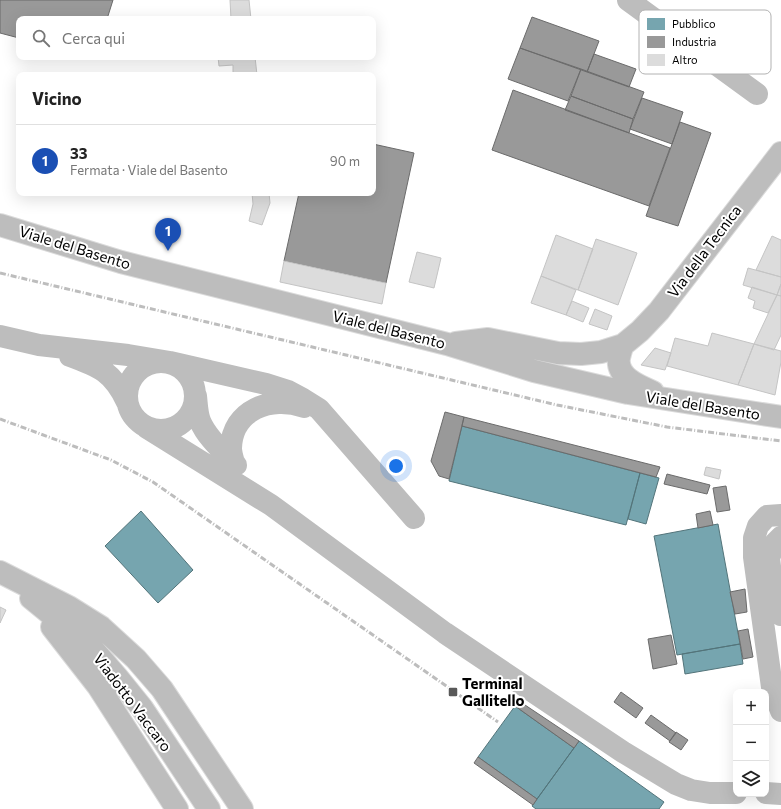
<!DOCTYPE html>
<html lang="it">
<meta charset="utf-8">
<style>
:root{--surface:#fff;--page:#f2f2f2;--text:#222;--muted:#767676;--line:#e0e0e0;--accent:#595959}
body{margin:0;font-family:Commissioner,sans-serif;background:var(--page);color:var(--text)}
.controls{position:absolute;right:12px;bottom:12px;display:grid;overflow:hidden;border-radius:8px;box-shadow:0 4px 16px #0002}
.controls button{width:36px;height:36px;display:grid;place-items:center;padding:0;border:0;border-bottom:1px solid var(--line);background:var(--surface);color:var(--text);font:20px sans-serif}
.you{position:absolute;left:396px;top:466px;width:14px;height:14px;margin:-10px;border:3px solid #fff;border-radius:50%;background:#1a73e8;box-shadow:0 0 0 6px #1a73e833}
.badge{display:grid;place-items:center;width:26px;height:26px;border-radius:50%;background:var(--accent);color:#fff;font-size:13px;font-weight:700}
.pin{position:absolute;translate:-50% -33px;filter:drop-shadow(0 1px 2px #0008)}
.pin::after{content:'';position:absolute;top:21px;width:14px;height:12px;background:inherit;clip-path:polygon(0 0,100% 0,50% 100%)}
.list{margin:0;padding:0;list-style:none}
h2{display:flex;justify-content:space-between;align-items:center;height:52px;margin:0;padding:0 16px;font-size:17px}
h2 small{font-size:13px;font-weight:400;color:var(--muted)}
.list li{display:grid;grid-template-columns:26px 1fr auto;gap:12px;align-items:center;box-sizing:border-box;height:72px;padding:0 16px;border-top:1px solid var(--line)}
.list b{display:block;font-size:15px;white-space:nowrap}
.list p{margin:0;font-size:13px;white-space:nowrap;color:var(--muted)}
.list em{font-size:13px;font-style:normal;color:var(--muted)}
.icon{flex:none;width:22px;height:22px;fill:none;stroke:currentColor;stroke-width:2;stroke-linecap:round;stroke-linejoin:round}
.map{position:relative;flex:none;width:781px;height:809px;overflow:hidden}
.search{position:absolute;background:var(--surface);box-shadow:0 4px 16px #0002;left:16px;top:16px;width:360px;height:44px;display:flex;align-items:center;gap:10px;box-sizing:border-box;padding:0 14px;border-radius:8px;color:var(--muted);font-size:15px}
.panel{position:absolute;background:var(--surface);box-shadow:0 4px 16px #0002;left:16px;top:72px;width:360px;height:124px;border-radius:8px}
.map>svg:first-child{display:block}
.public{fill:#76a5af;stroke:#53747a}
.industry{fill:#999;stroke:#6b6b6b}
.building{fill:#dcdcdc;stroke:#c4c4c4}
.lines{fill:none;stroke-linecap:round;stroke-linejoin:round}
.major-casing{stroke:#dbdbdb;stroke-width:24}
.minor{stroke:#bdbdbd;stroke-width:22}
.major{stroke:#bdbdbd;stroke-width:22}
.rail{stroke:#bdbdbd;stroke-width:3;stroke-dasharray:6 2 1 2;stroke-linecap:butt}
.poi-dot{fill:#595959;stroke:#fff;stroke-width:1.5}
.labels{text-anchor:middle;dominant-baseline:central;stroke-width:4;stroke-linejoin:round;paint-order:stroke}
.street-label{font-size:15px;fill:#000;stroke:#fff}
.poi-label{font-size:15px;font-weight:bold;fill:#000;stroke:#fff;text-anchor:start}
.key{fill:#fff;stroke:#b2b2b2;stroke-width:1}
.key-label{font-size:11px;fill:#000}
</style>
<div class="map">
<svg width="781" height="809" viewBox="0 0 781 809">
<rect width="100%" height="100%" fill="#fff"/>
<path class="public" d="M 462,426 L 640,473 L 626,525 L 449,481 Z
M 640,473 L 659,478 L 646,524 L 628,519 Z
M 141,511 L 193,570 L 158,603 L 105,546 Z
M 718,524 L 740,644 L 677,655 L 654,536 Z
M 740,644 L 743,664 L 685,674 L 682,654 Z
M 515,706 L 574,748 L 537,799 L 478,757 Z
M 579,741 L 664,802 L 659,809 L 536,809 L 532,806 Z"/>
<path class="industry" d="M 0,0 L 113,0 L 107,19 L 19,19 L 19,38 L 0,33 Z
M 532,17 L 599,41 L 587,72 L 520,48 Z
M 520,48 L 581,69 L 568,101 L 508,79 Z
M 594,54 L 636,69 L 629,87 L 587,72 Z
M 581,69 L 644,92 L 633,119 L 571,96 Z
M 513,90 L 670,148 L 649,206 L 492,150 Z
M 571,96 L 633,119 L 629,133 L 565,110 Z
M 642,98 L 683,112 L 672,144 L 630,129 Z
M 680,122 L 711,133 L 678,226 L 646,216 Z
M 373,144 L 414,153 L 386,283 L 284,261 L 299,193 L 373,193 Z
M 445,412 L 464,417 L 449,479 L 439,476 L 431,461 Z
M 464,417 L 660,467 L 656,477 L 462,426 Z
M 667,474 L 710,485 L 707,494 L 664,484 Z
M 726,486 L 730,510 L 717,512 L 713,488 Z
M 710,511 L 713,525 L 698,528 L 696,514 Z
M 745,589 L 747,612 L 735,614 L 730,592 Z
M 748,629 L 753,657 L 743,659 L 738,631 Z
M 671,635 L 677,664 L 653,669 L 648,639 Z
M 621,692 L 643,708 L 636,718 L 614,702 Z
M 519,701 L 579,741 L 574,748 L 515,706 Z
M 651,715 L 676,733 L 670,741 L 645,723 Z
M 676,732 L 688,740 L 681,750 L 669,742 Z
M 478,757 L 537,799 L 533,805 L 474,763 Z"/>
<path class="building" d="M 230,0 L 249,0 L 251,19 L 231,19 Z
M 218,57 L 255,57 L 257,75 L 233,75 L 233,65 L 219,66 Z
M 252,193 L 269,193 L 270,203 L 262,225 L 249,221 L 253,204 Z
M 556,235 L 593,249 L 578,290 L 541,276 Z
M 772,236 L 781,240 L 781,277 L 756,270 Z
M 596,239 L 637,253 L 618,305 L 578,290 Z
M 417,252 L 441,258 L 434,288 L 409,282 Z
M 284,261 L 386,283 L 382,304 L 280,282 Z
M 748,268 L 781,277 L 781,284 L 777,295 L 743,285 Z
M 541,276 L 576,290 L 566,315 L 531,303 Z
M 781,284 L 781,296 L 777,295 Z
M 752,287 L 777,295 L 768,313 L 753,308 L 755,301 L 748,298 Z
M 777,295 L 781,296 L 781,335 L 774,350 L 754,344 Z
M 572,301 L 589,308 L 583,322 L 566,315 Z
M 595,309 L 612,316 L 607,330 L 589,324 Z
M 712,333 L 754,344 L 738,385 L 667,366 L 675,338 L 708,346 Z
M 754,344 L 781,351 L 781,362 L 775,395 L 738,385 Z
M 655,348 L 671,353 L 665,370 L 641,365 Z
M 706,467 L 721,470 L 719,479 L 704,475 Z
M 0,607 L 6,610 L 0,623 Z"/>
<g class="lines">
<g class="major-casing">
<path id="major" d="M 0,225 L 121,262 L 447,344 L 534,371 L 628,393 L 781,417
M 456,343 L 488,339 L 558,353 L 581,354 L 601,352 L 623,345 L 640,331 L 659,311 L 781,153
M 623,345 C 621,349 620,354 619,358 C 616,377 639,386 653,392
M 0,572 L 69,607 L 101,627 L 136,659 L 162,689 L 242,809
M 31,598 L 92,648 L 117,677 L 142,708 L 209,809
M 52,627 L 98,686 L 177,809"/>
</g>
<path class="minor" d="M 628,0 L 757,94
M 0,336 L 39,345 L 128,355 L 170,362 L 266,384 L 288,391 L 303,399 L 319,409 L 414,518
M 70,356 C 100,367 113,372 127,402
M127 396a34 34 0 1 1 68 0a34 34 0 1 1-68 0Z
M 196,396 C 197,405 197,413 200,421 C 207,438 224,452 236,465
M 147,428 L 271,505 L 445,633 L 623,752 L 676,784 L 691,790 L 710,793 L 736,793
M 234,463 C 233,459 231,453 231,448 C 232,410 271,395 304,407
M 781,515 L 767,516 L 758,526 L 754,538 L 754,557 L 772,687 L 781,711
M 781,537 L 775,543 L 769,558 L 775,608 L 781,615
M 766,793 L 781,794"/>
<use href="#major" class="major"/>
<path class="rail" d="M 0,273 L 557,405 L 667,427 L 781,441
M 0,419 L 111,460 L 153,482 L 498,722"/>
</g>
<rect class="poi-dot" x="448" y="687" width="10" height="10" rx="2"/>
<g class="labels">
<g class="street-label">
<text transform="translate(75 247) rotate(17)">Viale del Basento</text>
<text transform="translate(704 251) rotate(-53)">Via della Tecnica</text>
<text transform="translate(389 329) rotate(14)">Viale del Basento</text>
<text transform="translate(703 405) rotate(9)">Viale del Basento</text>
<text transform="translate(133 702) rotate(53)">Viadotto Vaccaro</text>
</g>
<g class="poi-label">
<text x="462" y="683">Terminal<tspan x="462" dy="17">Gallitello</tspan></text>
</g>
</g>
<rect x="639" y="10" width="132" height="64" rx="6" class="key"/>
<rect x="647" y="18" width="18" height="12" fill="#76a5af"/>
<rect x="647" y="36" width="18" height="12" fill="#999"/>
<rect x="647" y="54" width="18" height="12" fill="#dcdcdc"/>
<g class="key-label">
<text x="672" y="28">Pubblico</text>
<text x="672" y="46">Industria</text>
<text x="672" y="64">Altro</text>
</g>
</svg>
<div class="controls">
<button>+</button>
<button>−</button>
<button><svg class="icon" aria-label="layers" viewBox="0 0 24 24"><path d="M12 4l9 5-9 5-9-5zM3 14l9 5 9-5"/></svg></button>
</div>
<div class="you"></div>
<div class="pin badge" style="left:168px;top:251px;background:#1a4fb4">1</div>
<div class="search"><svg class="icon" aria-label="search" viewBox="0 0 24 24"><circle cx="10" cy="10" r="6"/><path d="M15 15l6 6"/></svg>Cerca qui</div>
<section class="panel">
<h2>Vicino<small></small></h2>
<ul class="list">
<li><span class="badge" style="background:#1a4fb4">1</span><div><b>33</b><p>Fermata · Viale del Basento</p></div><em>90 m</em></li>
</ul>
</section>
</div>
